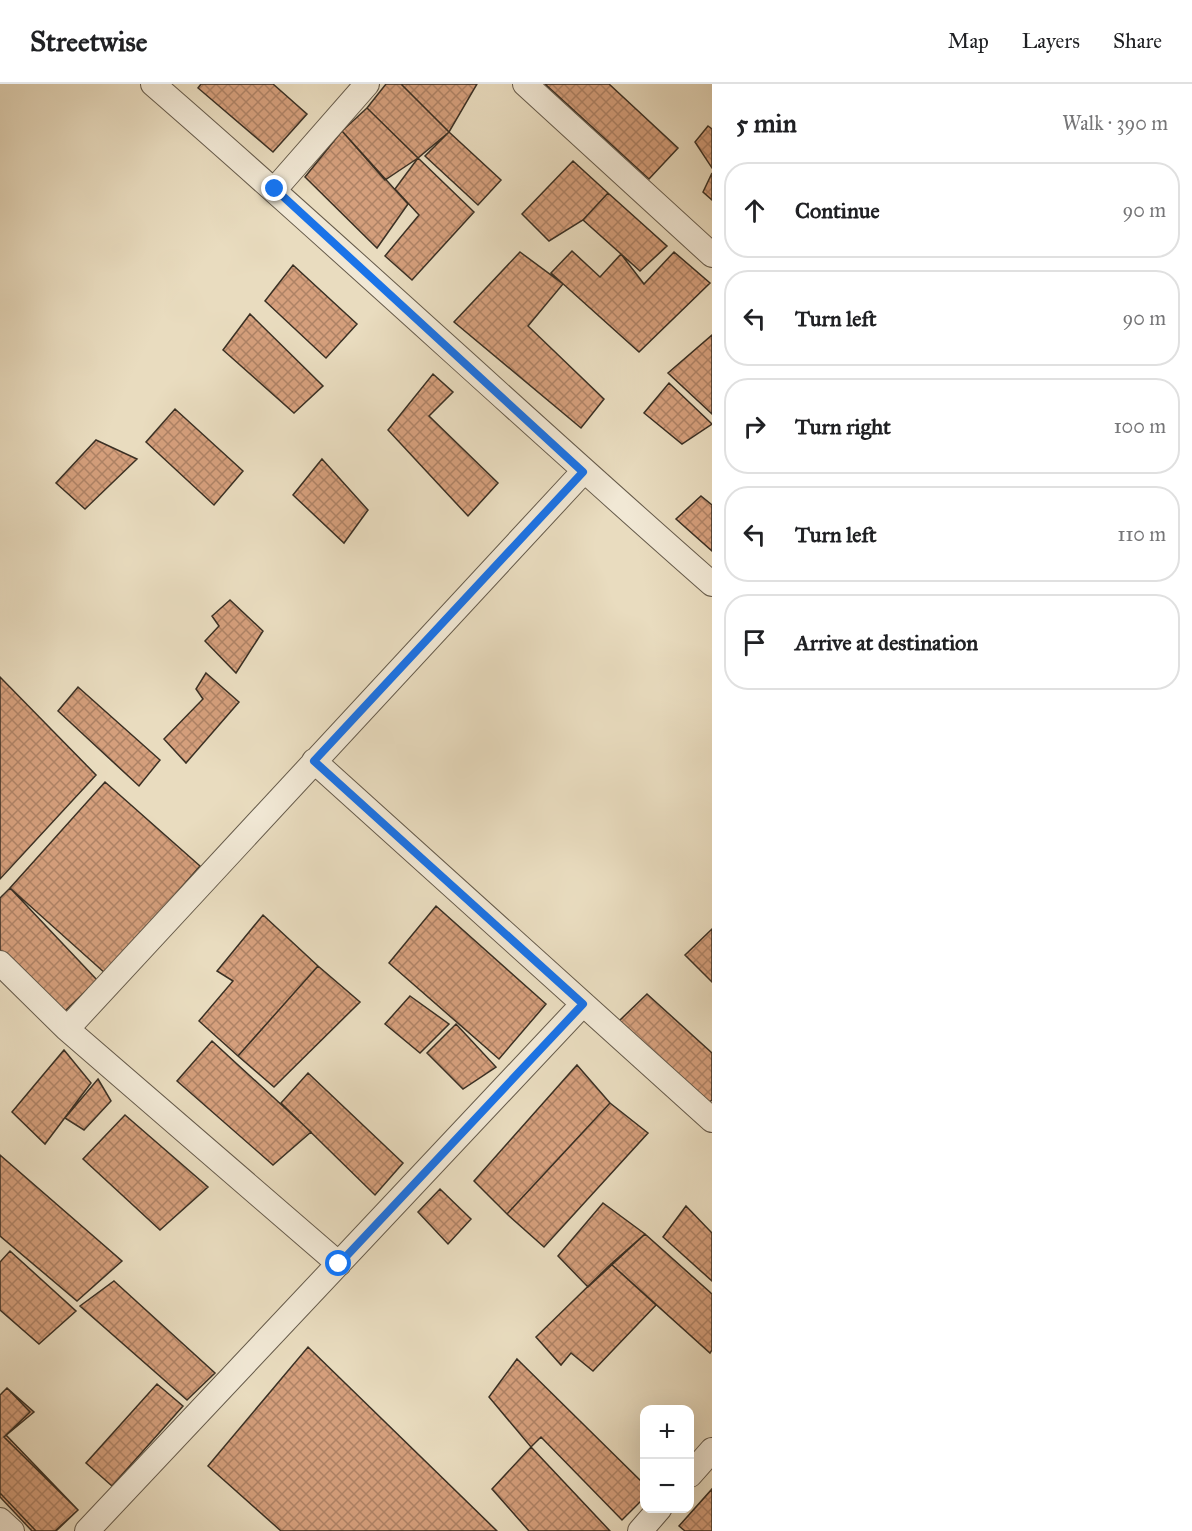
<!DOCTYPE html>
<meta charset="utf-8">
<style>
:root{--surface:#fff;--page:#f2f2f2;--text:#202124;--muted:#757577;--line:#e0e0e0}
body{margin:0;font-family:"IM FELL Great Primer",serif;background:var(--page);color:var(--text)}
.controls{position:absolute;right:18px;bottom:18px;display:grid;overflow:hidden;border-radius:12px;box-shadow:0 6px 24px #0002}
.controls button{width:54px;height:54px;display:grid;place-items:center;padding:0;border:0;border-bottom:2px solid var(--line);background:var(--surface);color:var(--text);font:30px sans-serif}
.stop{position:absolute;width:18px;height:18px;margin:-14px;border:4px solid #1a73e8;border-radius:50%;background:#fff}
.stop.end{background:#1a73e8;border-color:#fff;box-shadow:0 2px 6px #0008}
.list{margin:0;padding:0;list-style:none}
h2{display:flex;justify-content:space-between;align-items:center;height:78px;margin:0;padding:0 24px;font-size:26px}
h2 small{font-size:20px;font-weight:400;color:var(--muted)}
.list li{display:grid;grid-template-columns:39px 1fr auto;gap:18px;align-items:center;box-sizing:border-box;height:96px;margin:0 12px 12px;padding:0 12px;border:2px solid var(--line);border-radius:24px}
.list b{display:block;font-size:22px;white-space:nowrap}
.list em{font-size:20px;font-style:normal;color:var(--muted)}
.icon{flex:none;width:33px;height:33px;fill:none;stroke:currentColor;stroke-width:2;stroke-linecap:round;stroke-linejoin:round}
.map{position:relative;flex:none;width:712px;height:1447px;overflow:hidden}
header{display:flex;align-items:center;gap:36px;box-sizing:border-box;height:84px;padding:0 30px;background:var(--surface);border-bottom:2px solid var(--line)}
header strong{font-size:28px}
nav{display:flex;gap:33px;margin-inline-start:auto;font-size:21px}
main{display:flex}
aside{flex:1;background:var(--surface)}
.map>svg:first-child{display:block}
.building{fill:url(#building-cross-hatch);stroke:#3a3024;stroke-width:1.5}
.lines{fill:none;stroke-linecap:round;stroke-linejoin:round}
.street-casing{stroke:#665b4b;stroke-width:26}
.street{stroke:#f1e8d5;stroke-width:24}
.route{stroke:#1a73e8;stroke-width:8}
</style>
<header>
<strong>Streetwise</strong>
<nav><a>Map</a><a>Layers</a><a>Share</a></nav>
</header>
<main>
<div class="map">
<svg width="712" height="1447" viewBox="0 0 712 1447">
<defs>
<pattern id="building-cross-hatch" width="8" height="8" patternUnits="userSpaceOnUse" patternTransform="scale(1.5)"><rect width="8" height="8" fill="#d59f7c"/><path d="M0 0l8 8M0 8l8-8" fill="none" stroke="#ae8265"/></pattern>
</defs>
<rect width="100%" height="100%" fill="#e9dcbf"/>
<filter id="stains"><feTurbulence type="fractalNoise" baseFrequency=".00333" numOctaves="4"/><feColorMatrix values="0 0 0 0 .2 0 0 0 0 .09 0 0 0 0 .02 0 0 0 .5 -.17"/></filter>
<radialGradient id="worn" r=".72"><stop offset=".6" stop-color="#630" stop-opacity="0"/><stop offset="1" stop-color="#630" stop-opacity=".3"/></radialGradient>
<path class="building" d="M 201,0 L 273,0 L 307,30 L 273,68 L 198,4 Z
M 386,0 L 401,0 L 449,48 L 418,74 L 367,24 Z
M 401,0 L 477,0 L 449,48 Z
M 545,0 L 609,0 L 678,64 L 649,95 Z
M 367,24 L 418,74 L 385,96 L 342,47 Z
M 708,42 L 712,45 L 712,84 L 695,58 Z
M 342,47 L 408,120 L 377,164 L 305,93 Z
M 449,48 L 501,96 L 478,121 L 425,72 Z
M 418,74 L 474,128 L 412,196 L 385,172 L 419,131 L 395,105 Z
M 573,77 L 608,109 L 583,136 L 549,157 L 522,130 Z
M 712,89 L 712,116 L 703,108 Z
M 608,109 L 667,162 L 640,187 L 583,136 Z
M 572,167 L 600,193 L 621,170 L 644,200 L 674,168 L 710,199 L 639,268 L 551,189 Z
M 520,168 L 563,200 L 528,242 L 604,315 L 581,344 L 454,238 Z
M 293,181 L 357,240 L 326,274 L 265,217 Z
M 250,230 L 323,302 L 294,329 L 223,266 Z
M 712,251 L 712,330 L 668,289 Z
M 433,290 L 453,308 L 429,332 L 498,399 L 468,432 L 388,346 Z
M 669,299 L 712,340 L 682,360 L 644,329 Z
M 175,325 L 243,387 L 214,421 L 146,358 Z
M 96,356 L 137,375 L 85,425 L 56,399 Z
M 322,375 L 368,426 L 344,459 L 293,411 Z
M 701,412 L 712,421 L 712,467 L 676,435 Z
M 230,516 L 263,547 L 236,589 L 205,557 L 219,542 L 212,532 Z
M 206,589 L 239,618 L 186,679 L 164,655 L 203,615 L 196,605 Z
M 0,593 L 96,691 L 0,795 Z
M 78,603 L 160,676 L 139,702 L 58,627 Z
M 105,698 L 200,782 L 106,890 L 10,804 Z
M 10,804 L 97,896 L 65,927 L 0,866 L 0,814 Z
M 436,822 L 546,920 L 499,975 L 389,879 Z
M 263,831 L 318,882 L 238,972 L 199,937 L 233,897 L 217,887 Z
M 712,845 L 712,898 L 685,871 Z
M 318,882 L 360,918 L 274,1003 L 238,972 Z
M 647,910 L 712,969 L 712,1016 L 708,1019 L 619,937 Z
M 410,912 L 449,940 L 420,969 L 385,940 Z
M 456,940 L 496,983 L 463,1005 L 427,969 Z
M 212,957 L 311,1048 L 273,1081 L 177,997 Z
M 64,966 L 91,999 L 45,1060 L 12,1028 Z
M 577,981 L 610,1019 L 507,1130 L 474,1097 Z
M 308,989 L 403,1079 L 375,1111 L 281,1019 Z
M 98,995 L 111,1017 L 84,1046 L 65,1034 Z
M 610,1019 L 648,1049 L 544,1163 L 507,1130 Z
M 125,1031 L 208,1103 L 160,1146 L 83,1075 Z
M 0,1071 L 122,1177 L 77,1217 L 0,1152 Z
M 440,1105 L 471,1135 L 448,1160 L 418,1128 Z
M 603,1119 L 645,1150 L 588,1203 L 558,1172 Z
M 686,1122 L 712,1149 L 712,1197 L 663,1153 Z
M 645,1150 L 712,1210 L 712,1266 L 710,1269 L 611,1180 Z
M 10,1167 L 76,1227 L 39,1260 L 0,1226 L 0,1178 Z
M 611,1180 L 656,1221 L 593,1287 L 571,1269 L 561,1281 L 536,1253 Z
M 114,1197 L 215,1289 L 187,1316 L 80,1222 Z
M 308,1263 L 497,1447 L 281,1447 L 208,1382 Z
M 517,1275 L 644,1400 L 644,1414 L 622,1436 L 541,1353 L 531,1363 L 489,1313 Z
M 157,1300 L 183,1322 L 112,1402 L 86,1379 Z
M 7,1304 L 34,1328 L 4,1353 L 78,1426 L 56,1447 L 32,1447 L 0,1413 L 0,1311 Z
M 7,1304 L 30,1328 L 6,1351 L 78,1426 L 55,1447 L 36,1447 L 0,1409 L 0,1311 Z
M 531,1363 L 610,1447 L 529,1447 L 492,1405 Z
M 712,1405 L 712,1447 L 685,1447 L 679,1442 Z"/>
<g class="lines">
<g class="street-casing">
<path id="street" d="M 153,0 C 342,164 524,335 712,500
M 525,0 L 712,171
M 275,105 L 367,0
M 314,677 L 712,1036
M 0,879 L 67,945 L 339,1180
M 67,945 L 583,388
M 690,1391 L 712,1366
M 0,1436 L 12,1447
M 87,1447 L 583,920
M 640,1447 L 660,1424"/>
</g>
<use href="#street" class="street"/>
</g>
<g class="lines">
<path class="route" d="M 275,105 L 583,388 L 314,677 L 583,920 L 339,1180"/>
</g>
<rect width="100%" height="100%" filter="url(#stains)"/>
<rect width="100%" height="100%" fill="url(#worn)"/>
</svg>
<div class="controls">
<button>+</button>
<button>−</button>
</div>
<div class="stop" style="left:339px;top:1180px"></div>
<div class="stop end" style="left:275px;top:105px"></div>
</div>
<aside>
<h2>5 min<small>Walk · 390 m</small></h2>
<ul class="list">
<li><svg class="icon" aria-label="ahead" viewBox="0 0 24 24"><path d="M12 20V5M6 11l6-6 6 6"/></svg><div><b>Continue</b></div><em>90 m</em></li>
<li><svg class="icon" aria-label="left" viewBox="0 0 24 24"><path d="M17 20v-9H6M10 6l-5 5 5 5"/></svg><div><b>Turn left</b></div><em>90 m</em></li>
<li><svg class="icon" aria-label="right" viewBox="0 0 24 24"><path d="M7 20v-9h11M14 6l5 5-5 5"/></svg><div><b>Turn right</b></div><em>100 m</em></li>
<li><svg class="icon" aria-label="left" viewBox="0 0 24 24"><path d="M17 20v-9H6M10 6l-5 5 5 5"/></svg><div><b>Turn left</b></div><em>110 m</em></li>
<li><svg class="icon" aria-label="arrive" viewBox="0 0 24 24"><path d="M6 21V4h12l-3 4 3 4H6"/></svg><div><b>Arrive at destination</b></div></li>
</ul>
</aside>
</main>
